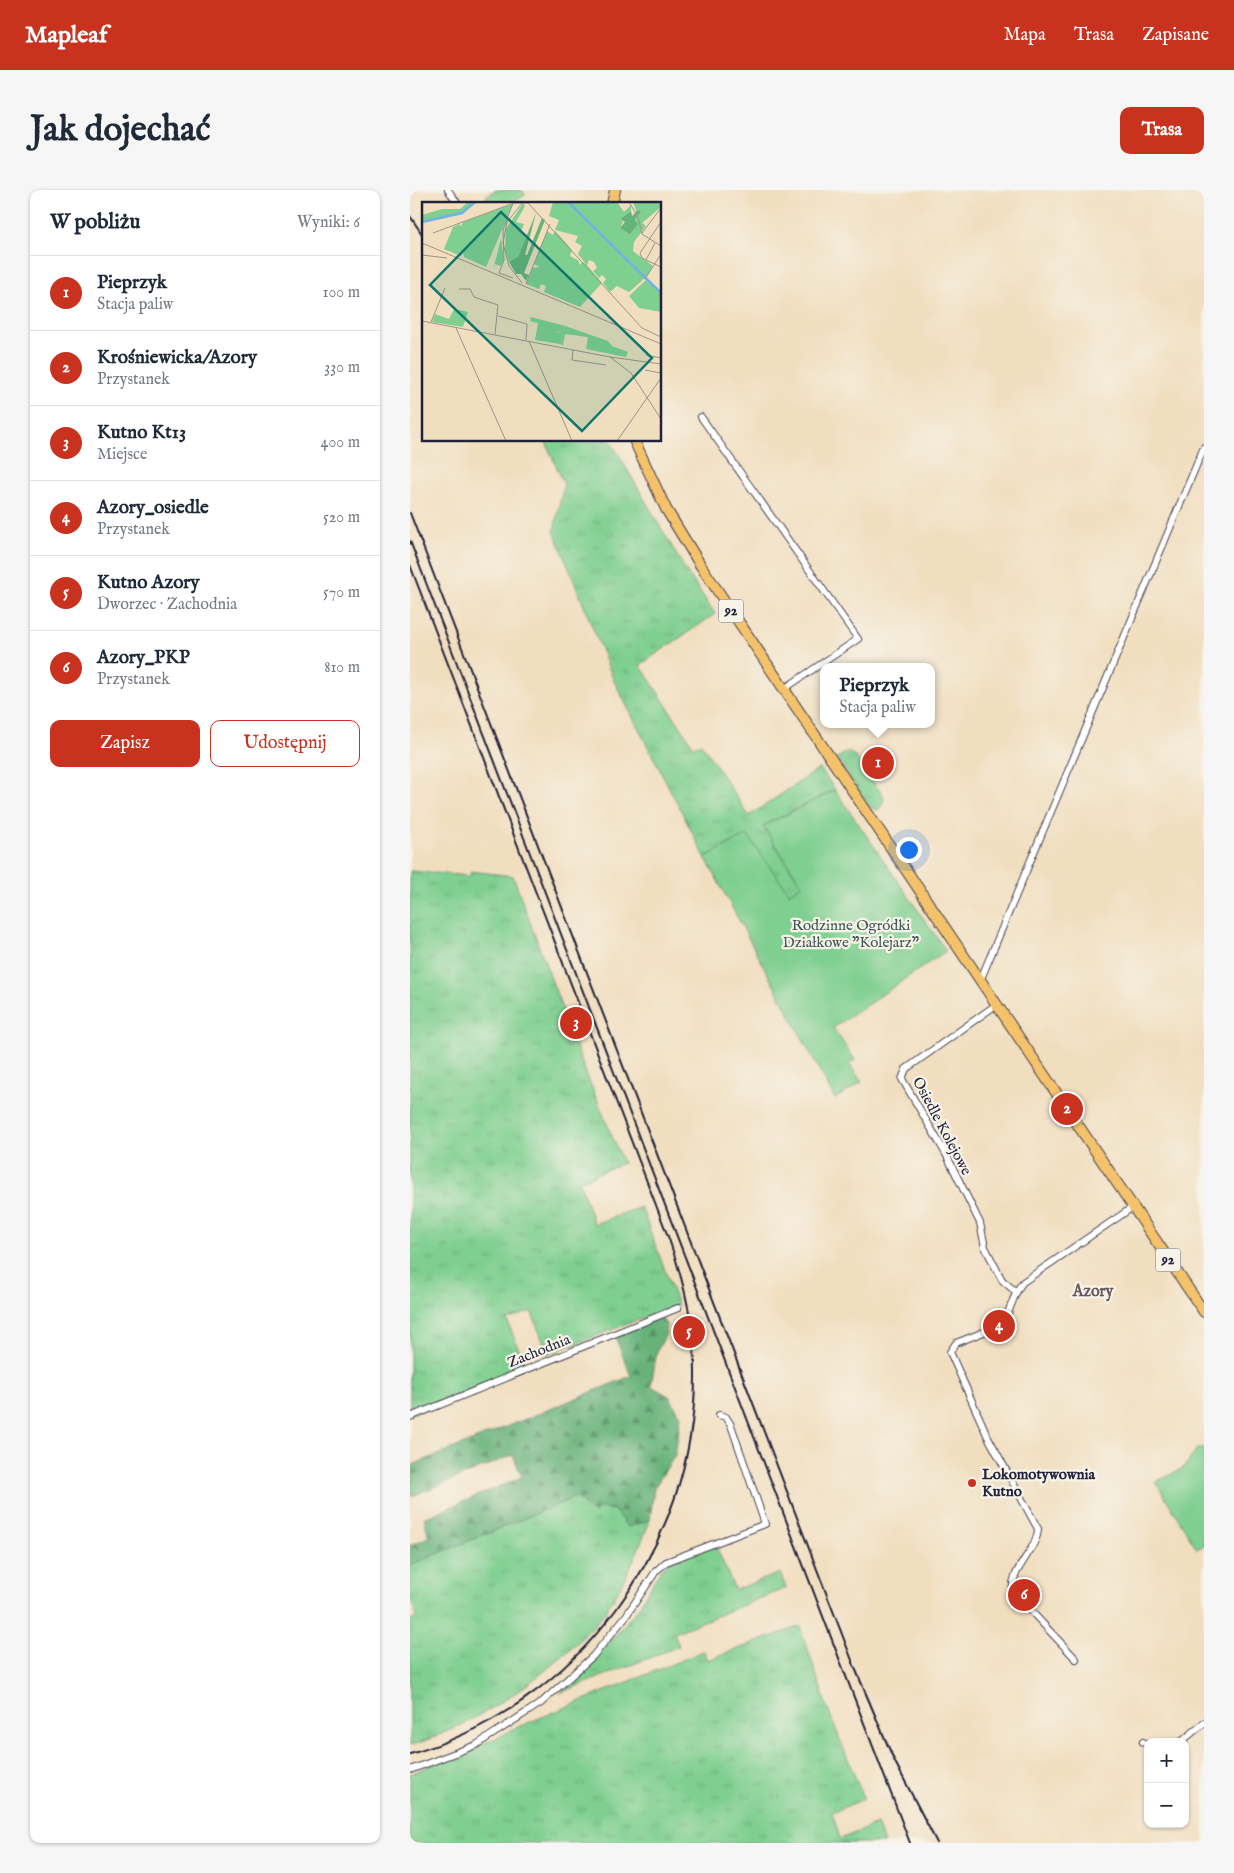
<!DOCTYPE html>
<html lang="pl">
<meta charset="utf-8">
<style>
:root{--surface:#fff;--page:#f6f6f7;--text:#1f2937;--muted:#747a83;--line:#e0e1e3;--accent:#c8321e}
body{margin:0;font-family:"IM FELL English",serif;background:var(--page);color:var(--text)}
.controls{position:absolute;right:15px;bottom:15px;display:grid;overflow:hidden;border-radius:10px;box-shadow:0 1px 4px #0004}
.controls button{width:45px;height:45px;display:grid;place-items:center;padding:0;border:0;border-bottom:1px solid var(--line);background:var(--surface);color:var(--text);font:25px sans-serif}
.you{position:absolute;left:498px;top:659px;width:18px;height:18px;margin:-12px;border:4px solid #fff;border-radius:50%;background:#1a73e8;box-shadow:0 0 0 8px #1a73e833}
.badge{display:grid;place-items:center;width:32px;height:32px;border-radius:50%;background:var(--accent);color:#fff;font-size:16px;font-weight:700}
.pin{position:absolute;translate:-50% -50%;border:2px solid #fff;box-shadow:0 1px 5px #0006}
.popup{position:absolute;left:410px;top:473px;width:115px;height:65px;box-sizing:border-box;display:grid;place-content:center;border-radius:10px;background:var(--surface);filter:drop-shadow(0 1px 4px #0005);font-size:16px;white-space:nowrap;color:var(--muted)}
.popup b{font-size:19px;color:var(--text)}
.popup::after{content:'';position:absolute;left:50%;top:100%;margin-left:-10px;border:10px solid transparent;border-top-color:var(--surface)}
.list{margin:0;padding:0;list-style:none}
h2{display:flex;justify-content:space-between;align-items:center;height:65px;margin:0;padding:0 20px;font-size:21px}
h2 small{font-size:16px;font-weight:400;color:var(--muted)}
.list li{display:grid;grid-template-columns:32px 1fr auto;gap:15px;align-items:center;box-sizing:border-box;height:75px;padding:0 20px;border-top:1px solid var(--line)}
.list b{display:block;font-size:19px;white-space:nowrap}
.list p{margin:0;font-size:16px;white-space:nowrap;color:var(--muted)}
.list em{font-size:16px;font-style:normal;color:var(--muted)}
.actions{display:flex;gap:10px;padding:15px 20px}
.actions a{flex:1;padding:11px 0;border:1px solid var(--accent);border-radius:10px;text-align:center;font-size:18px;color:var(--accent)}
.actions .main{background:var(--accent);color:#fff}
.map{position:relative;flex:none;width:794px;height:1653px;overflow:hidden;border-radius:10px}
header{display:flex;align-items:center;gap:30px;box-sizing:border-box;height:70px;padding:0 25px;background:var(--accent);color:#fff}
header strong{font-size:24px}
nav{display:flex;gap:28px;margin-inline-start:auto;font-size:18px}
.intro{display:flex;align-items:center;justify-content:space-between;box-sizing:border-box;height:120px;padding:0 30px}
h1{margin:0;font-size:35px}
.button{padding:12px 22px;border-radius:10px;background:var(--accent);color:#fff;font-size:18px;font-weight:700}
main{display:flex;gap:30px;padding:0 30px}
aside{flex:1;background:var(--surface);border-radius:10px;box-shadow:0 1px 4px #0004}
.map>svg:first-child{display:block}
.grass{fill:url(#grass-tufts);stroke:#507866}
.forest{fill:url(#forest-firs);stroke:#446a5a}
.garden{fill:#7fcf90;stroke:#507866}
.lines{fill:none;stroke-linecap:round;stroke-linejoin:round}
.street-casing{stroke:#413e4f;stroke-width:8}
.primary-casing{stroke:#413e4f;stroke-width:12}
.street{stroke:#fff;stroke-width:6}
.primary{stroke:#f4c26a;stroke-width:10}
.rail{stroke:#22223b;stroke-width:2}
.poi-dot{fill:#c8321e;stroke:#f7f3e8;stroke-width:2}
.labels{text-anchor:middle;dominant-baseline:central;stroke-width:4.5;stroke-linejoin:round;paint-order:stroke}
.shield{fill:#f7f3e8;stroke:#62616f;stroke-width:1}
.shield-label{font-size:14px;font-weight:bold;fill:#22223b}
.park-label{font-size:15px;fill:#3e5654;stroke:#f7f3e8}
.street-label{font-size:15px;fill:#22223b;stroke:#f7f3e8}
.poi-label{font-size:15px;font-weight:bold;fill:#22223b;stroke:#f7f3e8;text-anchor:start}
.neighbourhood-label{font-size:16px;font-weight:bold;fill:#66585c;stroke:#f7f3e8}
.inset-river{fill:none;stroke:#70b2e4;stroke-width:2.5}
.inset-road{fill:none;stroke:#9e938a;stroke-width:1}
.view{fill:#0f766e;fill-opacity:0.15;stroke:#0f766e;stroke-width:2.5}
.inset-edge{fill:none;stroke:#22223b;stroke-width:2.5}
</style>
<header>
<strong>Mapleaf</strong>
<nav><a>Mapa</a><a>Trasa</a><a>Zapisane</a></nav>
</header>
<div class="intro"><h1>Jak dojechać</h1><a class="button">Trasa</a></div>
<main>
<aside>
<h2>W pobliżu<small>Wyniki: 6</small></h2>
<ul class="list">
<li><span class="badge">1</span><div><b>Pieprzyk</b><p>Stacja paliw</p></div><em>100 m</em></li>
<li><span class="badge">2</span><div><b>Krośniewicka/Azory</b><p>Przystanek</p></div><em>330 m</em></li>
<li><span class="badge">3</span><div><b>Kutno Kt13</b><p>Miejsce</p></div><em>400 m</em></li>
<li><span class="badge">4</span><div><b>Azory_osiedle</b><p>Przystanek</p></div><em>520 m</em></li>
<li><span class="badge">5</span><div><b>Kutno Azory</b><p>Dworzec · Zachodnia</p></div><em>570 m</em></li>
<li><span class="badge">6</span><div><b>Azory_PKP</b><p>Przystanek</p></div><em>810 m</em></li>
</ul>
<div class="actions"><a class="main">Zapisz</a><a>Udostępnij</a></div>
</aside>
<div class="map">
<svg width="794" height="1653" viewBox="0 0 794 1653">
<defs>
<pattern id="grass-tufts" width="24" height="20" patternUnits="userSpaceOnUse" patternTransform="scale(1.25)"><rect width="24" height="20" fill="#7fcf90"/><path d="M3 7l-1-3M5 7V3M7 7l1-3M15 17l-1-3M17 17v-4M19 17l1-3" fill="none" stroke="#6db17d"/></pattern>
<pattern id="forest-firs" width="22" height="20" patternUnits="userSpaceOnUse" patternTransform="scale(1.25)"><rect width="22" height="20" fill="#67b27a"/><path d="M5 1l3.5 6h-7zM16 11l3.5 6h-7z" fill="#549065"/></pattern>
</defs>
<rect width="100%" height="100%" fill="#f7f3e8"/>
<filter id="ink" filterUnits="userSpaceOnUse"><feTurbulence type="fractalNoise" baseFrequency=".02" numOctaves="2"/><feDisplacementMap in="SourceGraphic" scale="10" xChannelSelector="R" yChannelSelector="G"/><feConvolveMatrix kernelMatrix="1 2 1 2 8 2 1 2 1" color-interpolation-filters="sRGB"/></filter>
<filter id="wash" filterUnits="userSpaceOnUse"><feTurbulence type="fractalNoise" baseFrequency=".0096" numOctaves="4" result="noise"/><feDisplacementMap in="SourceGraphic" scale="20" xChannelSelector="R" yChannelSelector="G"/><feGaussianBlur stdDeviation="1.12" result="paint"/><feColorMatrix in="noise" values="0 0 0 0 0 0 0 0 0 0 0 0 0 0 0 0 0 1.4 0 .05"/><feComposite in="paint" operator="in"/></filter>
<g filter="url(#wash)">
<rect width="100%" height="100%" fill="#f1debf"/>
<path class="grass" d="M 135,250 L 200,250 L 275,379 L 305,424 L 230,475 L 284,557 L 291,553 L 339,626 L 410,578 L 425,600 L 353,636 L 392,696 L 378,703 L 337,645 L 295,667 L 204,491 L 144,341 L 154,294 Z
M 437,562 L 444,565 L 474,607 L 472,615 L 468,620 L 461,618 L 427,568 Z
M 0,681 L 61,686 L 60,681 L 103,686 L 174,878 L 213,973 L 169,991 L 184,1034 L 231,1017 L 268,1115 L 138,1164 L 121,1121 L 97,1130 L 116,1177 L 0,1225 Z
M 166,1307 L 173,1314 L 203,1319 L 218,1336 L 240,1330 C 228,1362 214,1393 195,1422 C 185,1436 171,1449 158,1461 C 112,1503 59,1536 0,1556 L 0,1430 L 7,1427 L 0,1407 L 0,1374 Z
M 305,1354 L 325,1400 L 370,1383 L 376,1398 L 264,1443 L 269,1456 L 150,1503 L 178,1477 L 227,1420 L 251,1379 L 260,1371 Z
M 390,1436 L 417,1517 L 454,1609 L 422,1622 L 430,1649 L 467,1634 L 474,1653 L 0,1653 L 0,1584 L 89,1547 L 110,1536 L 294,1461 L 298,1470 Z"/>
<path class="forest" d="M 251,1128 L 256,1134 L 255,1146 L 247,1161 L 241,1196 L 259,1206 L 271,1226 L 265,1265 L 244,1298 L 240,1330 L 218,1337 L 203,1319 L 190,1318 L 184,1324 L 166,1307 L 0,1375 L 0,1355 L 19,1347 L 14,1328 L 112,1287 L 103,1265 L 0,1307 L 0,1276 L 221,1186 L 205,1146 L 241,1130 Z"/>
<path class="garden" d="M 86,0 L 112,0 L 115,5 L 101,14 L 81,14 L 76,6 Z
M 425,600 L 536,761 L 423,838 L 445,870 L 439,874 L 452,892 L 425,909 L 295,667 L 337,645 L 379,703 L 392,695 L 353,636 Z
M 794,1257 L 794,1355 L 787,1359 L 746,1292 L 775,1277 L 786,1260 Z"/>
</g>
<g filter="url(#ink)">
<g class="lines">
<g class="street-casing">
<path id="street" d="M 38,0 L 48,14
M 291,227 L 448,449 L 374,499
M 570,791 L 794,257
M 586,815 L 496,879 L 492,889 L 536,964 L 570,1033 L 575,1057 L 592,1090 L 606,1102
M 0,1227 L 268,1118
M 666,1469 L 603,1402 C 599,1380 627,1361 628,1339 L 577,1245 L 540,1162 L 546,1153 L 589,1136 C 602,1124 601,1105 613,1092 L 723,1017
M 733,1552 L 738,1556
M 771,1552 L 794,1533
M 0,1580 L 66,1555 L 131,1513 L 183,1466 L 216,1426 L 246,1381 L 256,1372 L 355,1334 L 321,1235 L 316,1227 L 309,1225"/>
</g>
<g class="primary-casing">
<path id="primary" d="M 202,14 L 205,0
M 224,250 L 256,319 L 291,376 L 794,1122"/>
</g>
<use href="#street" class="street"/>
<use href="#primary" class="primary"/>
<path class="rail" d="M 0,26 L 14,47
M 0,323 L 445,1478 L 484,1570 L 527,1653
M 0,351 L 500,1653
M 0,375 L 259,1049 C 274,1092 285,1136 285,1182 C 287,1355 166,1517 0,1564"/>
</g>
</g>
<circle class="poi-dot" cx="562" cy="1293" r="5"/>
<g class="labels">
<g class="shield">
<rect x="308.5" y="409.5" width="25" height="23" rx="4"/>
<rect x="745.5" y="1058.5" width="25" height="23" rx="4"/>
</g>
<g class="shield-label">
<text x="321" y="421">92</text>
<text x="758" y="1070">92</text>
</g>
<g class="park-label">
<text x="441" y="735">Rodzinne Ogródki<tspan x="441" dy="17">Działkowe "Kolejarz"</tspan></text>
</g>
<g class="street-label">
<text transform="translate(532 936) rotate(62)">Osiedle Kolejowe</text>
<text transform="translate(129 1161) rotate(-22)">Zachodnia</text>
</g>
<g class="poi-label">
<text x="572" y="1284">Lokomotywownia<tspan x="572" dy="17">Kutno</tspan></text>
</g>
<g class="neighbourhood-label">
<text x="683" y="1102">Azory</text>
</g>
</g>
<g transform="translate(12 12)">
<rect width="239" height="239" fill="#f1debf"/>
<path d="M 46,0 L 52,0 L 40,11 L 0,19 L 0,13 L 20,7 L 38,7 ZM 131,0 L 145,0 L 223,76 L 207,90 L 195,84 L 188,90 L 181,81 L 184,77 L 180,73 L 177,76 L 171,69 L 175,66 L 172,60 L 167,58 L 165,63 L 180,81 L 158,105 L 122,90 L 124,84 L 119,82 L 117,87 L 104,82 L 111,66 L 118,65 L 112,62 L 125,29 L 131,33 L 133,29 L 137,33 L 150,48 L 148,54 L 157,59 L 157,63 L 161,60 L 164,62 L 156,52 L 160,44 L 153,40 L 156,34 L 133,28 L 137,18 L 127,14 ZM 147,0 L 195,0 L 202,10 L 209,3 L 209,9 L 198,17 L 201,20 L 198,26 L 216,14 L 211,0 L 237,0 L 239,5 L 220,21 L 224,24 L 212,40 L 211,49 L 231,64 L 224,75 ZM 101,1 L 103,4 L 94,20 L 102,22 L 99,30 L 105,33 L 96,56 L 87,60 L 83,48 L 84,27 ZM 91,2 L 64,65 L 42,55 L 41,50 L 39,54 L 22,47 L 31,25 L 38,22 L 39,25 L 41,20 ZM 79,37 L 82,57 L 79,64 L 73,62 L 71,68 ZM 224,78 L 239,92 L 239,110 L 217,106 L 207,94 ZM 143,124 L 186,139 L 190,144 L 206,150 L 204,155 L 164,147 L 166,135 L 143,132 L 141,143 L 138,142 L 141,132 L 132,129 L 141,130 Z" fill="#7fcf90"/>
<path d="M 216,8 L 219,10 L 212,18 L 216,22 L 208,32 L 198,26 L 203,20 L 198,17 L 209,9 L 210,14 ZM 114,11 L 103,53 L 105,53 L 120,16 L 123,18 L 102,71 L 107,73 L 104,79 L 99,72 L 94,72 L 87,60 L 96,55 Z" fill="#67b27a"/>
<path d="M 32,107 L 46,110 L 41,125 L 10,120 L 13,112 L 27,117 ZM 109,115 L 143,124 L 141,130 L 132,129 L 141,132 L 138,142 L 113,138 L 116,121 L 108,119 Z" fill="#7fcf90"/>
<path class="inset-river" d="M 146,0 L 239,91M 0,20 L 40,11 L 53,0"/>
<path class="inset-road" d="M 207,0 L 216,15 L 220,32 L 239,44M 239,20 L 218,51 L 220,56 L 239,65M 11,31 L 92,1 L 106,1 L 220,126 L 239,135M 220,31 L 239,6M 0,41 L 239,142M 0,53 L 25,56M 224,58 L 233,41M 91,76 L 77,71 L 82,58 L 81,28 L 91,1M 223,77 L 239,52M 100,81 L 87,64 L 81,41 L 85,20 L 101,0M 104,82 L 128,22M 37,87 L 48,87 L 52,95 L 76,103 L 73,132M 76,114 L 105,122 L 104,138M 0,119 L 188,155 L 209,171 L 239,217M 9,120 L 23,86M 34,126 L 84,239M 107,139 L 150,239M 151,148 L 150,158 L 184,163M 224,153 L 239,156M 188,155 L 239,162M 223,168 L 239,171M 195,239 L 239,176"/>
<path class="view" d="M 79,10 L 230,156 L 160,229 L 8,83 Z"/>
<rect width="239" height="239" class="inset-edge"/>
</g>
</svg>
<div class="controls">
<button>+</button>
<button>−</button>
</div>
<div class="you"></div>
<div class="pin badge" style="left:468px;top:573px">1</div>
<div class="popup"><b>Pieprzyk</b>Stacja paliw</div>
<div class="pin badge" style="left:657px;top:919px">2</div>
<div class="pin badge" style="left:166px;top:833px">3</div>
<div class="pin badge" style="left:589px;top:1136px">4</div>
<div class="pin badge" style="left:279px;top:1142px">5</div>
<div class="pin badge" style="left:614px;top:1405px">6</div>
</div>
</main>
